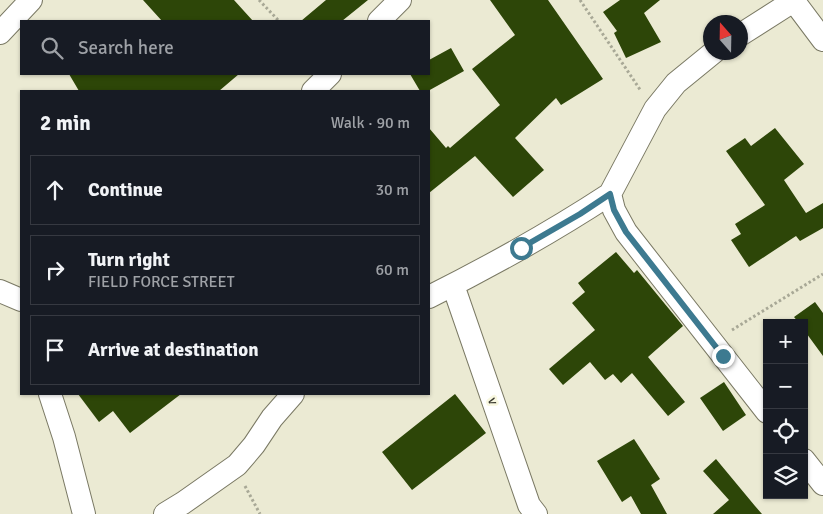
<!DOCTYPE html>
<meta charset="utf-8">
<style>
:root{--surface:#171b24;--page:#20242c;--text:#f1f3f6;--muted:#9ea1a6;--line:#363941}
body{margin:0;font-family:Signika,sans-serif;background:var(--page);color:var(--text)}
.controls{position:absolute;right:15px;bottom:15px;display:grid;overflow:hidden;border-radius:0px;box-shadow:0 1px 4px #0004}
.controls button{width:45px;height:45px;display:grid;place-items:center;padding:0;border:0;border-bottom:1px solid var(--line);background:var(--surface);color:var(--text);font:25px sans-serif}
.compass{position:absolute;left:703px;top:15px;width:45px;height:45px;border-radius:50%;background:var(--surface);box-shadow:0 1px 4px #0004;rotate:340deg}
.stop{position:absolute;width:15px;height:15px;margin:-11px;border:4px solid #3d7a90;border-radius:50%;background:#fff}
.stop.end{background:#3d7a90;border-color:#fff;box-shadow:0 1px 5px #0008}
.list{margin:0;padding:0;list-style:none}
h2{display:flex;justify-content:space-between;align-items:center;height:65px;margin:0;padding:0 20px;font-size:21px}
h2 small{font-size:16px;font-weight:400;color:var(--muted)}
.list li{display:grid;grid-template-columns:32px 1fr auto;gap:15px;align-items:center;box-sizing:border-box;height:70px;margin:0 10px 10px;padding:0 10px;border:1px solid var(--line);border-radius:0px}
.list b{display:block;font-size:19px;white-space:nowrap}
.list p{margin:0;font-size:16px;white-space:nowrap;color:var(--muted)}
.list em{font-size:16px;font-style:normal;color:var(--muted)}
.icon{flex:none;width:28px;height:28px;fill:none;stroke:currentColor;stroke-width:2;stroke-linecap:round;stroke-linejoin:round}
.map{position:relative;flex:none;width:823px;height:514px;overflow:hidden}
.search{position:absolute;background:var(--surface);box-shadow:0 1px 4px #0004;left:20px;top:20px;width:410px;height:55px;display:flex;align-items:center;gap:12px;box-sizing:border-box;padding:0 18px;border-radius:0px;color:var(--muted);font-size:19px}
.panel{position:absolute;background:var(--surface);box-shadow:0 1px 4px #0004;left:20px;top:90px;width:410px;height:305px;border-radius:0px}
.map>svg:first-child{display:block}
.building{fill:#2d4608}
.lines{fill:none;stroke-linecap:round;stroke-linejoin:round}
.minor-casing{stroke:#7a7964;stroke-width:24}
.path{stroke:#a8a896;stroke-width:3;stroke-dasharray:2.5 2.5;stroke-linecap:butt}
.minor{stroke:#fff;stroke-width:22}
.route{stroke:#3d7a90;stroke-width:6}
.labels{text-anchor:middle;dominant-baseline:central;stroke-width:5;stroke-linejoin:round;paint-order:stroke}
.street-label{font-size:14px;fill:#38382e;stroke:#f8f7e0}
</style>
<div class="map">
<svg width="823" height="514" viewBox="0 0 823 514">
<rect width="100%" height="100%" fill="#ebead3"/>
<path class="building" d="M 143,0 L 234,0 L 253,21 L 162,21 Z
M 326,0 L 368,0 L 342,21 L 301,21 Z
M 490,0 L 548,0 L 603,79 L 561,105 L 556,98 L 515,138 L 544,170 L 513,197 L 475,156 L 429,193 L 429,128 L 446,148 L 448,146 L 450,148 L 500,105 L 472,69 L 515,35 Z
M 620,0 L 660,0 L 644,13 L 661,42 L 626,58 L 614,33 L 617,31 L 603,12 Z
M 451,48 L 464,71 L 428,91 L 420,91 L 410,74 L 429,74 L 429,60 Z
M 69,74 L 239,74 L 219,91 L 79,91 Z
M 775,128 L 804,164 L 784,180 L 806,213 L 823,203 L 823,228 L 800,241 L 796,236 L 749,267 L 731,240 L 741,234 L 735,224 L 765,205 L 726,151 L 745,138 L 751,146 Z
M 616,252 L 634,273 L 637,270 L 683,326 L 648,357 L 685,402 L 668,416 L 632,373 L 621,383 L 613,374 L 605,380 L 590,362 L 563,385 L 549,369 L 595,330 L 572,303 L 585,292 L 578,283 Z
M 815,302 L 823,313 L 823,356 L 804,330 L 804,323 L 799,323 L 794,317 Z
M 724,382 L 746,415 L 723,431 L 700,398 Z
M 78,394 L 181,394 L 130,433 L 113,411 L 99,422 Z
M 455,394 L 486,433 L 412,490 L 382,452 Z
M 634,439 L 660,479 L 651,485 L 667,514 L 641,514 L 631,496 L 622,502 L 597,461 Z
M 716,459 L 755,506 L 762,514 L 713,514 L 729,500 L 703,471 Z"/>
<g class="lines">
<g class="minor-casing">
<path id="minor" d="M 793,0 L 823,40
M 379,21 L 400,0
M 0,33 L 31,0
M 740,35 L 795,0
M 714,52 L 676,83 L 655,109 L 610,194 L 614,210 L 626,232 L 767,412
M 313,91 L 330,74
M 453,285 L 529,505 L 536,514
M 0,291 L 21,300
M 429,297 C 491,266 552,232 610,194
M 50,394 L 64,437 L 84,514
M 804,460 L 823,484
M 165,514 L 183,503 L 237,465 L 254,445 L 272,418 L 293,394"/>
</g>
<path class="path" d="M 259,0 L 279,21
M 580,0 L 641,91
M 732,330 L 823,274
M 245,486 L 260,514"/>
<use href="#minor" class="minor"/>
</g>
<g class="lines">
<path class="route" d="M 521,248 L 580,214 L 610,194 L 614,210 L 626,232 L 723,356"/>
</g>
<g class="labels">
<g class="street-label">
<text transform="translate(493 401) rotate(71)">v</text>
</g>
</g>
</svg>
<div class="controls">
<button>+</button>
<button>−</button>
<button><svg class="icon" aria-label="locate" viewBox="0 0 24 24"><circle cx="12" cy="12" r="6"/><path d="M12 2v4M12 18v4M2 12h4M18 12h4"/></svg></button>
<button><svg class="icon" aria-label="layers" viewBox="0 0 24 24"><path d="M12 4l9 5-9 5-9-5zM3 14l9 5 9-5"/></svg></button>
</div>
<svg class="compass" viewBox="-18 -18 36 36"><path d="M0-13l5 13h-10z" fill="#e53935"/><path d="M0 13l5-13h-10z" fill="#9ea1a6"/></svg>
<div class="stop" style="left:521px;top:248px"></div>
<div class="stop end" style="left:723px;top:356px"></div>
<div class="search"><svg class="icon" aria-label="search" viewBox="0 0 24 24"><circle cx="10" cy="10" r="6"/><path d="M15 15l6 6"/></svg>Search here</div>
<section class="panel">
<h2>2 min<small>Walk · 90 m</small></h2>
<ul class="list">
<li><svg class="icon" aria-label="ahead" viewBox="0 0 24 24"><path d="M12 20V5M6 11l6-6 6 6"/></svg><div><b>Continue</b></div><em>30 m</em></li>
<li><svg class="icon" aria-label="right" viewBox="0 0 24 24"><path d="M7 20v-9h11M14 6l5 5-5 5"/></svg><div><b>Turn right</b><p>FIELD FORCE STREET</p></div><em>60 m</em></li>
<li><svg class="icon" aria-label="arrive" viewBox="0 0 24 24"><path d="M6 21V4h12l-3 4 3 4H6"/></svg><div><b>Arrive at destination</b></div></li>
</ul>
</section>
</div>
